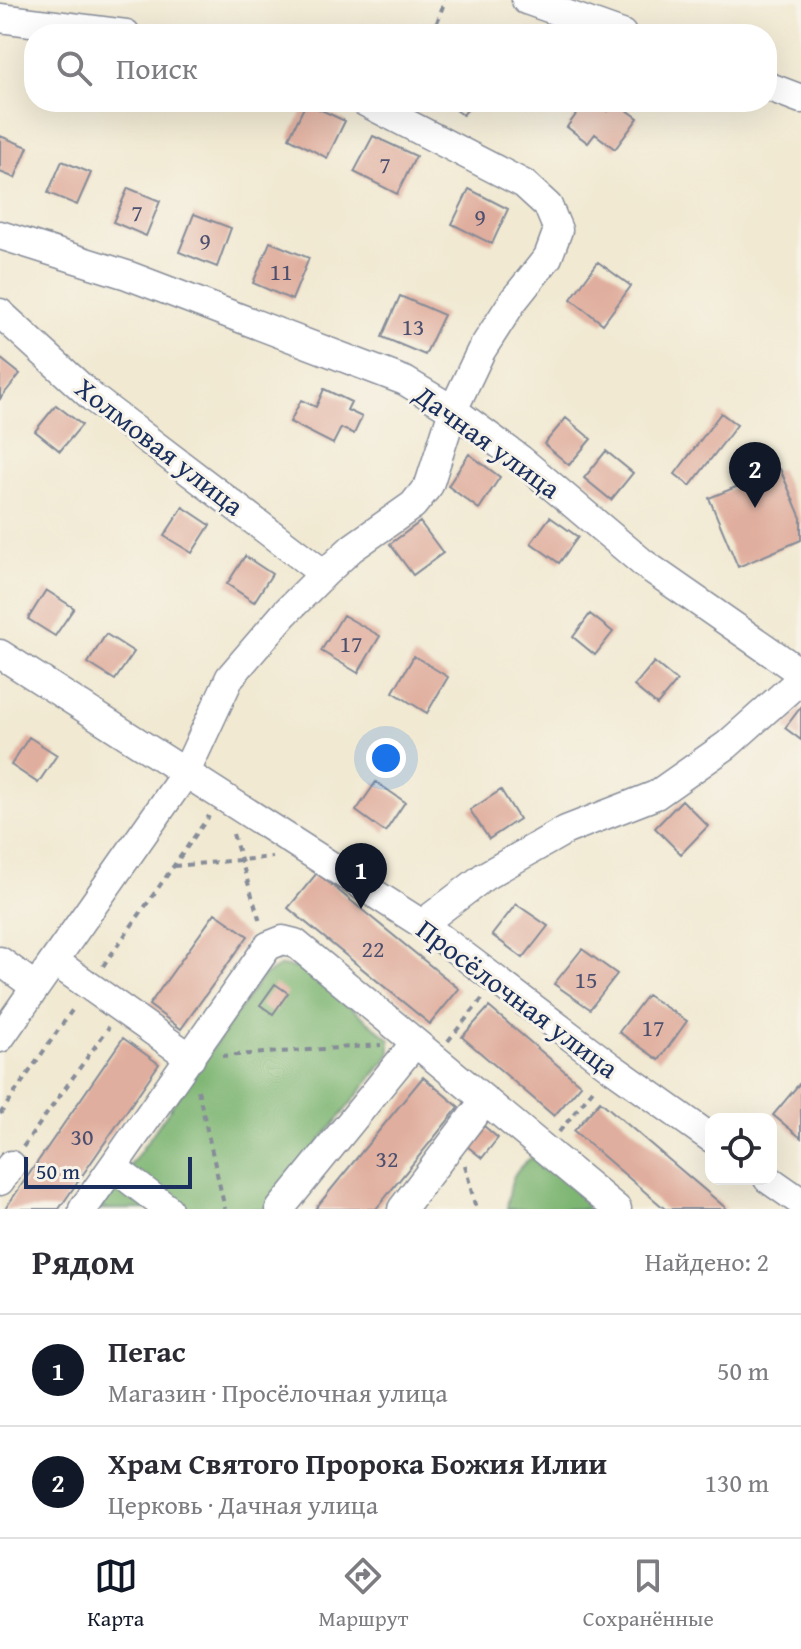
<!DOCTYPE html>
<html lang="ru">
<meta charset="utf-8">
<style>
:root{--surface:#fff;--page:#f2f2f3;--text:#2b2b33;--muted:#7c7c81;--line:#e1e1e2;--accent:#111827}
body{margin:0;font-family:"Gentium Book Plus",serif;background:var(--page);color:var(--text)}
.controls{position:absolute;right:24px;bottom:24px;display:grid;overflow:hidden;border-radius:16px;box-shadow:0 8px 32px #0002}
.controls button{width:72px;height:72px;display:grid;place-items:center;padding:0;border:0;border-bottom:2px solid var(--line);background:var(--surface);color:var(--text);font:40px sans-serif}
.scale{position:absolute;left:24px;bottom:20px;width:168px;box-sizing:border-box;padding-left:8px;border:4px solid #1b2f5e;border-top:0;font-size:22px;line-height:28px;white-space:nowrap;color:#1b2f5e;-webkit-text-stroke:6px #f7f3e8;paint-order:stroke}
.you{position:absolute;left:386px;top:758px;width:28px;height:28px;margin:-20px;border:6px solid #fff;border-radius:50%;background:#1a73e8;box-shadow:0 0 0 12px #1a73e833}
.badge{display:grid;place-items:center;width:52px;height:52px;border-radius:50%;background:var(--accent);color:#fff;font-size:26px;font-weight:700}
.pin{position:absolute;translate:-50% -66px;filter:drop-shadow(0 2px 4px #0008)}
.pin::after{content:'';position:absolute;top:42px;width:28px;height:24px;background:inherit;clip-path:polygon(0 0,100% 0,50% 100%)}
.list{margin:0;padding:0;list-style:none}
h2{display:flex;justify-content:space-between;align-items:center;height:104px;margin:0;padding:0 32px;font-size:34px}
h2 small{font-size:26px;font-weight:400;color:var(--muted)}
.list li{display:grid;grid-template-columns:52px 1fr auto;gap:24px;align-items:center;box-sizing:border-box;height:112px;padding:0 32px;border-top:2px solid var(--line)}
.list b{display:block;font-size:30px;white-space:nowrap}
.list p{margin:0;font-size:26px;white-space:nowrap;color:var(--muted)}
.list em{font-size:26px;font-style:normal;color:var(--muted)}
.icon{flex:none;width:44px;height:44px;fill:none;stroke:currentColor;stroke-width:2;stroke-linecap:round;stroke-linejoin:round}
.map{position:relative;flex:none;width:801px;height:1209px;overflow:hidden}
.search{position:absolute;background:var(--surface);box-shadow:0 8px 32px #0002;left:24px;right:24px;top:24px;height:88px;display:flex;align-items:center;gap:20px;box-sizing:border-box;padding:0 28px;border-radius:32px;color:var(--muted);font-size:30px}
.sheet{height:328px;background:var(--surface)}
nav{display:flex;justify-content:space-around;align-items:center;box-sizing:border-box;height:112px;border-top:2px solid var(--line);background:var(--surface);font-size:22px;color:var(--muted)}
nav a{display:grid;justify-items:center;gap:4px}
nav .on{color:var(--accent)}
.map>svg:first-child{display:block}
.forest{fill:#7db572;stroke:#4c7268;stroke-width:2}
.building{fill:#e0ae9e}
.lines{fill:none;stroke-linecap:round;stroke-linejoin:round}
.minor-casing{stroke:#868c98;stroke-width:31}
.path{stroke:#868c98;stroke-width:4;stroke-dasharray:6 6;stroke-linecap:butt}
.minor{stroke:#fff;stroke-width:28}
.labels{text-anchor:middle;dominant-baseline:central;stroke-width:6;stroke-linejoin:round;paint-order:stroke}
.number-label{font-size:24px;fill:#4c4f6e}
.street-label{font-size:28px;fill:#1b2f5e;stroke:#f7f3e8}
</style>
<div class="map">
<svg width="801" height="1209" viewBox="0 0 801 1209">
<rect width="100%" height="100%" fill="#f7f3e8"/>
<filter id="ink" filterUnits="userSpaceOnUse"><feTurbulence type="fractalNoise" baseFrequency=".0125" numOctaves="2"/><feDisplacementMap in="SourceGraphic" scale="16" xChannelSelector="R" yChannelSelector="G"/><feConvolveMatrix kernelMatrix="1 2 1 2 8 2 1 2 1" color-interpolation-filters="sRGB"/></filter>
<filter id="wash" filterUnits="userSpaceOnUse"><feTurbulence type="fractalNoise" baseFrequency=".006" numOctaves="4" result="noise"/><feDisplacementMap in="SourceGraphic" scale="32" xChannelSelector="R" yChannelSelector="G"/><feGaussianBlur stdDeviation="1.8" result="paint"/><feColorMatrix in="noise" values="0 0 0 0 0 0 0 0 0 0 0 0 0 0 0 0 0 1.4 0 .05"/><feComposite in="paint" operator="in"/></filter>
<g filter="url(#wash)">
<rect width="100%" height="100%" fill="#f1e9d2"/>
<path class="forest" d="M 281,966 L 303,969 L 390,1039 L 390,1055 L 265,1209 L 100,1209 L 263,976 Z
M 535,1155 L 599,1209 L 507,1209 C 511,1180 510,1172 535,1155 Z"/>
<g id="blocks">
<path class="building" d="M 445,102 L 474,102 L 463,115 Z
M 585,102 L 597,102 L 608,111 L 616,102 L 638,118 L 615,149 L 595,134 L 588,143 L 567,127 Z
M 306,103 L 345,121 L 327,158 L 289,138 Z
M 0,136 L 28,147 L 15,178 L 0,172 Z
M 373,136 L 416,156 L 397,194 L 354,172 Z
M 62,161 L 91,173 L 77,205 L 48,193 Z
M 128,188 L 160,201 L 146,236 L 113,222 Z
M 469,189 L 508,209 L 492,244 L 452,224 Z
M 194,214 L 231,228 L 217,267 L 179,252 Z
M 270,242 L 309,258 L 292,300 L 253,283 Z
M 598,262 L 631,286 L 603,324 L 571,299 Z
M 400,296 L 444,315 L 425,355 L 382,337 Z
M 0,358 L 20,374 L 0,399 Z
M 324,389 L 351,402 L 347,410 L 362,417 L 354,434 L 341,428 L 333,444 L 290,422 L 301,400 L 316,407 Z
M 56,405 L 82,425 L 60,451 L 35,431 Z
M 721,413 L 737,425 L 690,486 L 675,474 Z
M 566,418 L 591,439 L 569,465 L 544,444 Z
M 606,451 L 633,473 L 611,500 L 584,478 Z
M 469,454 L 500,477 L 479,509 L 448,486 Z
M 780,469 L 801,518 L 801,540 L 738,567 L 709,498 Z
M 183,507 L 210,525 L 192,553 L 164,536 Z
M 550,517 L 578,537 L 559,563 L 531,543 Z
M 420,522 L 443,553 L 413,575 L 390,544 Z
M 245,556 L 272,574 L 254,602 L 227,584 Z
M 46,590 L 74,608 L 55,636 L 28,619 Z
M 590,614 L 613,632 L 595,655 L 573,637 Z
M 343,615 L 380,636 L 358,673 L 321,651 Z
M 106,634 L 134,652 L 115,680 L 88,663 Z
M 414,656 L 448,677 L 427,713 L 393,692 Z
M 654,662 L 677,681 L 657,705 L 634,686 Z
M 801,707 L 801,740 L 785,728 Z
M 29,737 L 57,755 L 38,783 L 11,765 Z
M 376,782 L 405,802 L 385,832 L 356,811 Z
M 501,790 L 519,819 L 489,839 L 470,810 Z
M 682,800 L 708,826 L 681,854 L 655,828 Z
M 317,873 L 459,989 L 430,1024 L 288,908 Z
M 516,904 L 548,926 L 523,958 L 492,935 Z
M 215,913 L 248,936 L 181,1029 L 149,1005 Z
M 582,949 L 617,974 L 590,1009 L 554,984 Z
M 275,984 L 288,993 L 273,1014 L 260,1005 Z
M 647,995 L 687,1021 L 659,1060 L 619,1032 Z
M 489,1007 L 581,1085 L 554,1116 L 462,1037 Z
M 123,1038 L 159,1064 L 59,1209 L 5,1209 Z
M 423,1077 L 459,1107 L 376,1209 L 315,1209 Z
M 799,1084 L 801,1086 L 801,1138 L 773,1115 Z
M 600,1101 L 727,1209 L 665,1209 L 574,1131 Z
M 484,1126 L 498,1138 L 482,1158 L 467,1146 Z"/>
</g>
</g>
<g filter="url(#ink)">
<use href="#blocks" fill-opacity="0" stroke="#868c98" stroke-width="2"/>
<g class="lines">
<g class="minor-casing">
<path id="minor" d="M 526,0 L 622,34
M 0,18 L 126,34
M 767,86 L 801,99
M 0,235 L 127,275 L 405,381 L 453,410 L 520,459 L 643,563 L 801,673
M 0,313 L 93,398 L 324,574
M 0,654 L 422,924 L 611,1067 L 711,1138
M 422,924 L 485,876 L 566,830 L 656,795 L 727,745 L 801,679
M 0,961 L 34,986
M 54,961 L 191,1058
M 0,1038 L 185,774 L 230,677 L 285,613 L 324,574 L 352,548 L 413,505 L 429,485 L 453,410 L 481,351 L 513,301 L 548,257 L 558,230 L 548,206 L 524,184 L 365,102
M 113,1167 L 168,1209
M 768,1179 L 801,1202
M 0,1181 L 11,1165
M 83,1209 L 268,946 L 283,940 L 295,943 L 617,1209
M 280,1209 L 415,1043
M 402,1209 L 485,1100"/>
</g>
<path class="path" d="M 433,34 L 445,0
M 233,834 L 261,925
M 174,866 L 273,857
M 103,966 L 209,816
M 448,1041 L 483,998
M 222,1056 L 381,1045
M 198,1090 L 225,1209
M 0,1114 L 75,1006
M 559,1132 L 596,1086
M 23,1147 L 109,1027
M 465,1165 L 476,1209"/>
<use href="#minor" class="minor"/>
</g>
</g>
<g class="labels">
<g class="number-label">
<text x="385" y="164">7</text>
<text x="137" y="212">7</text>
<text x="480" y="216">9</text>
<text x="205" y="240">9</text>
<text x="281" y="271">11</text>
<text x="413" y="326">13</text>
<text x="351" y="643">17</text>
<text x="373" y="948">22</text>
<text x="586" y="979">15</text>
<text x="653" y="1027">17</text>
<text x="82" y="1136">30</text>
<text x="387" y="1158">32</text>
</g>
<g class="street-label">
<text transform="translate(488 441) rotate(36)">Дачная улица</text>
<text transform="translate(160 446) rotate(38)">Холмовая улица</text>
<text transform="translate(518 998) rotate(37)">Просёлочная улица</text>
</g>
</g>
</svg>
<div class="controls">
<button><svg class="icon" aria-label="locate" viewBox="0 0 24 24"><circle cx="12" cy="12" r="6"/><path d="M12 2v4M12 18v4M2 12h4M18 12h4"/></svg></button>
</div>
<div class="scale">50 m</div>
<div class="you"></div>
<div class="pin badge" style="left:361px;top:909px">1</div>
<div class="pin badge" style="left:755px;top:508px">2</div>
<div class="search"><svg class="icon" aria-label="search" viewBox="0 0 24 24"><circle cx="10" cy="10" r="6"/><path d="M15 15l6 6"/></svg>Поиск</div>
</div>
<section class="sheet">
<h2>Рядом<small>Найдено: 2</small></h2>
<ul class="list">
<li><span class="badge">1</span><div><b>Пегас</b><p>Магазин · Просёлочная улица</p></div><em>50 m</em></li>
<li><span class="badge">2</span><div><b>Храм Святого Пророка Божия Илии</b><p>Церковь · Дачная улица</p></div><em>130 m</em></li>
</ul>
</section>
<nav>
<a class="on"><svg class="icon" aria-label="map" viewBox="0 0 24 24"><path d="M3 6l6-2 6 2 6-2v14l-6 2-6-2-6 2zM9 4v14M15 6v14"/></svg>Карта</a>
<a><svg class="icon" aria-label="directions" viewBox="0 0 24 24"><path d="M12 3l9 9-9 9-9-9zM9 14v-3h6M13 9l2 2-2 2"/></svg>Маршрут</a>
<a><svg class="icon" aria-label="saved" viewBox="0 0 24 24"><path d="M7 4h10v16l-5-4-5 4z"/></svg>Сохранённые</a>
</nav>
